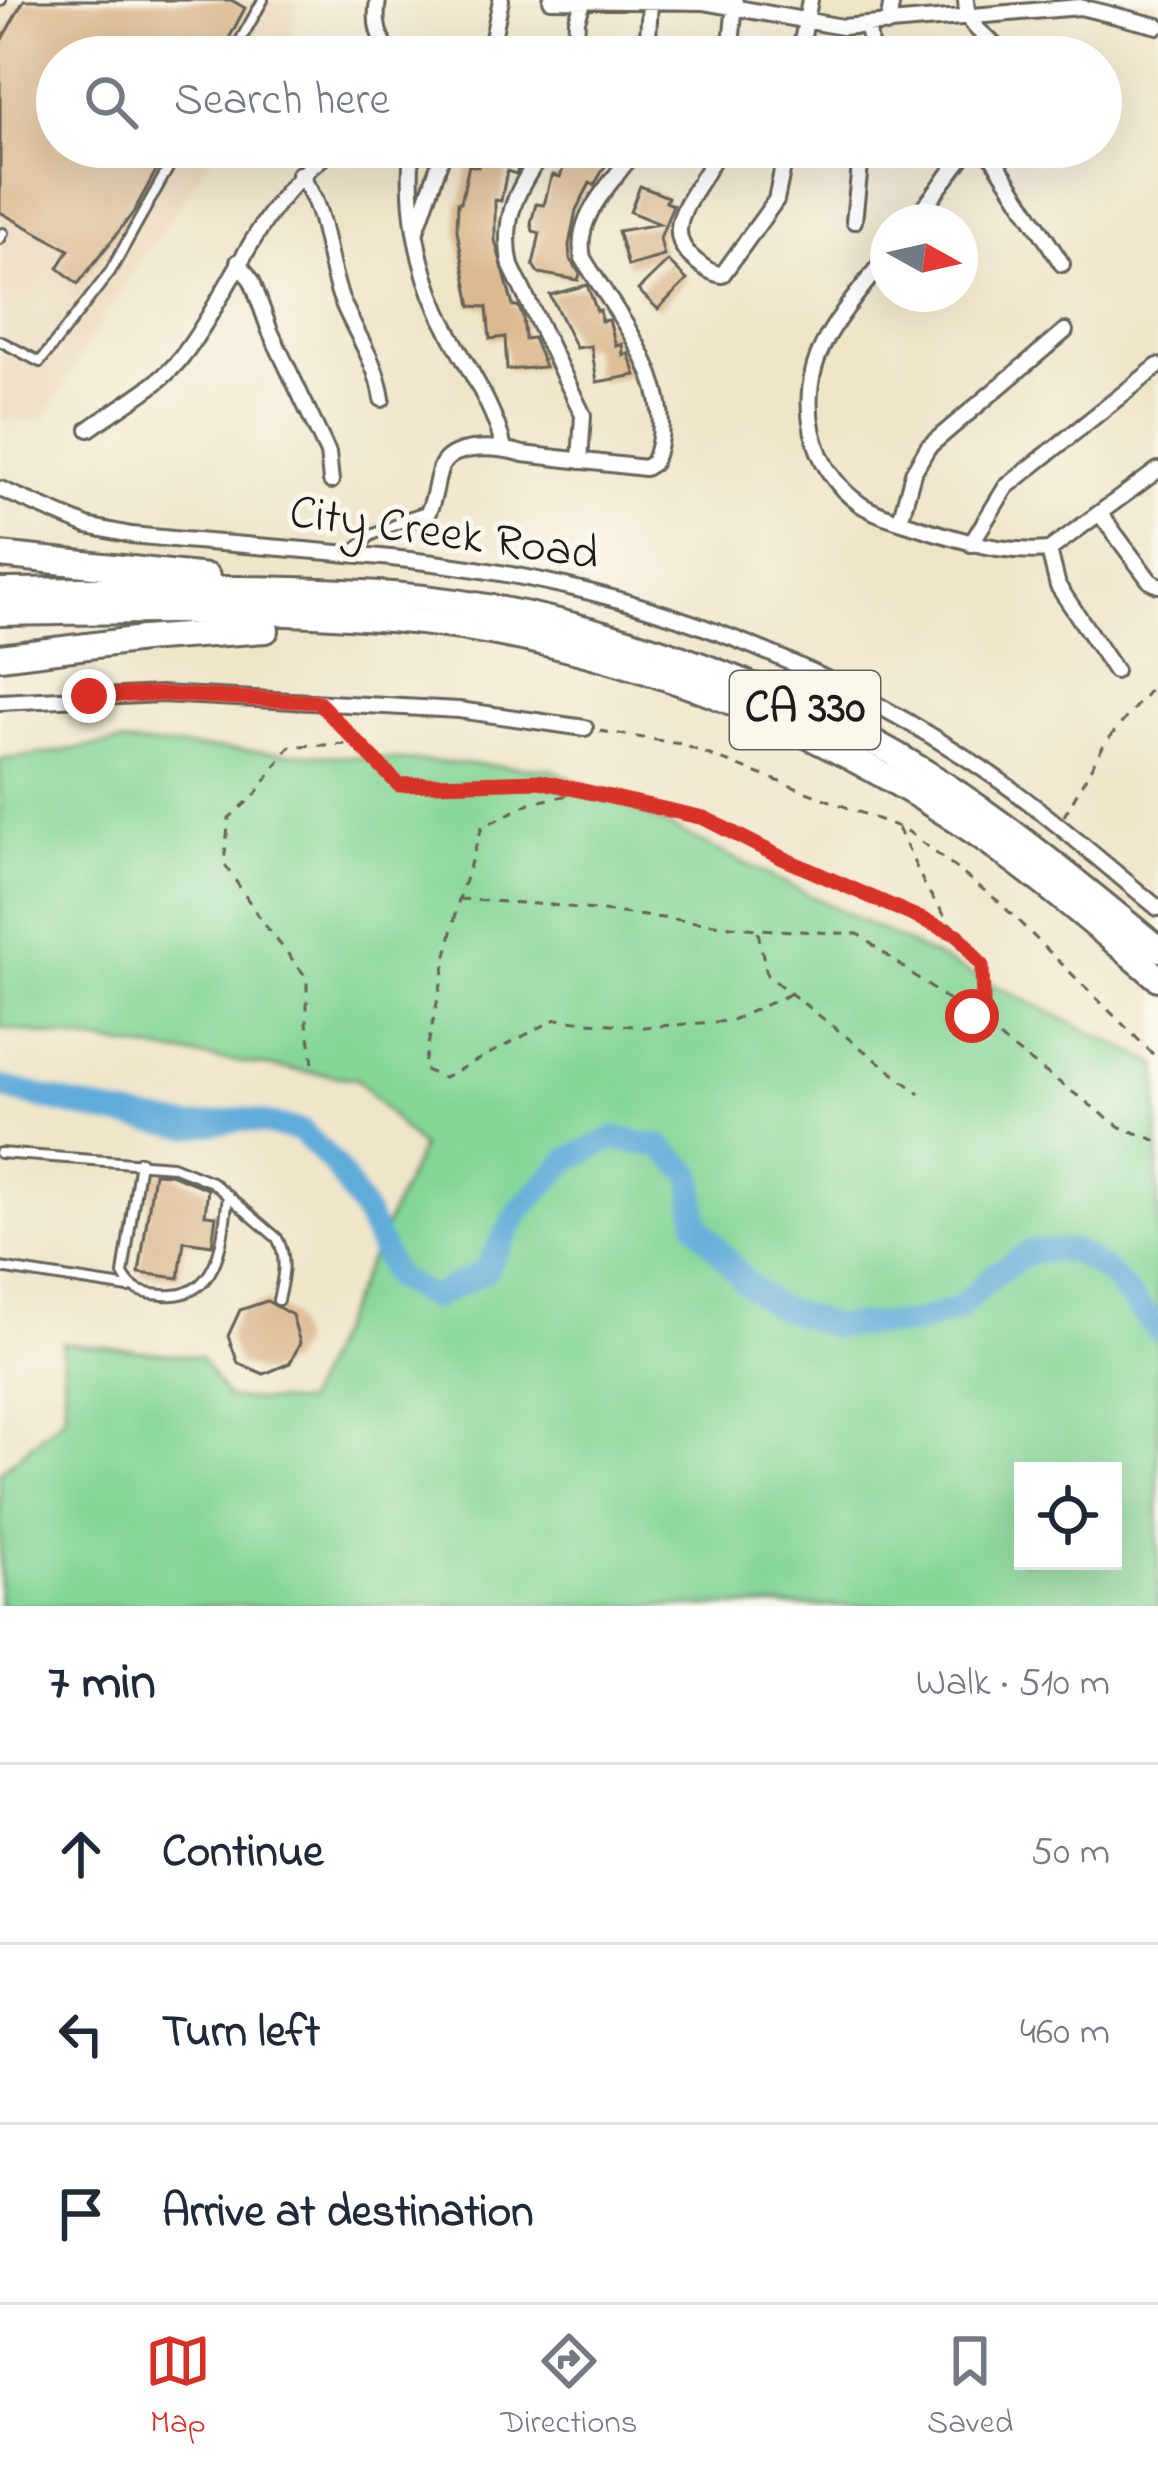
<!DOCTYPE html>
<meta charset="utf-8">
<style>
:root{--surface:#fff;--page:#f6f6f7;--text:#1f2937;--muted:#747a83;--line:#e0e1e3;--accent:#d93025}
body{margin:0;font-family:"Indie Flower",sans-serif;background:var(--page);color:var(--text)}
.controls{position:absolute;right:36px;bottom:36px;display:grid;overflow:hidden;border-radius:0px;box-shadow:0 12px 48px #0002}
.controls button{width:108px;height:108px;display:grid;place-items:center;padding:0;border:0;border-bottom:3px solid var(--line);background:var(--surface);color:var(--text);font:60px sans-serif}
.compass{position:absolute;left:870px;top:204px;width:108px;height:108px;border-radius:50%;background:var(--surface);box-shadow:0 12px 48px #0002;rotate:98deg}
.stop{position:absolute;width:36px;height:36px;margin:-27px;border:9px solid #d93025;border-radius:50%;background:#fff}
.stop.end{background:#d93025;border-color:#fff;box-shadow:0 3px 12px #0008}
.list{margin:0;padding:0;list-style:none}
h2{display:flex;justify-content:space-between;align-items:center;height:156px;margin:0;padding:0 48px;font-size:51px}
h2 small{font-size:39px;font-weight:400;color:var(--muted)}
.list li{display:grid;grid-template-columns:78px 1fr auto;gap:36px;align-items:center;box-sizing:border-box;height:180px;padding:0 48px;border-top:3px solid var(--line)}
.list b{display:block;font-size:45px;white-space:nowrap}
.list em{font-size:39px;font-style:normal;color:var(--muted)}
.icon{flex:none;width:66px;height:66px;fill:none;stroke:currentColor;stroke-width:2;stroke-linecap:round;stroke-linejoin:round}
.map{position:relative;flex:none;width:1158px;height:1606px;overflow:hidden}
.search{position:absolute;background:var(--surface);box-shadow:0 12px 48px #0002;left:36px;right:36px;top:36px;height:132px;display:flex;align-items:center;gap:30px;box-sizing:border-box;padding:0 42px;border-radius:66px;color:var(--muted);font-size:45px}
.sheet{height:696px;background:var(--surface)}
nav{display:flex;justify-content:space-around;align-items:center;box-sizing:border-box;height:168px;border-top:3px solid var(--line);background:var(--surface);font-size:33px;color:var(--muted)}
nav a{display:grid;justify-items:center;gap:6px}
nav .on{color:var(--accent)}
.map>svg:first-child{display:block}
.built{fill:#ebd8ba}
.green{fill:#85d697;stroke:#50795a;stroke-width:3;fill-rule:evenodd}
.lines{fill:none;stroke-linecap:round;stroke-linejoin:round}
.river{stroke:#60acd9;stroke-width:24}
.building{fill:#dbb88e}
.service-casing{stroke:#666359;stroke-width:14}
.minor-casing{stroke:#666359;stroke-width:20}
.motorway-casing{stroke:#666359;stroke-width:30}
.path{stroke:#666359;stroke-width:3;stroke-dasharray:9 9;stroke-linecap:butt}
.service{stroke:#fff;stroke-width:8}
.minor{stroke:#fff;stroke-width:14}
.motorway{stroke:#fff;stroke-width:24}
.route{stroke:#d93025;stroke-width:15}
.labels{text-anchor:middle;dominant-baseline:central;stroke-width:10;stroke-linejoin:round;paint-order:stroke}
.shield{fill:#fbf7ec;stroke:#5f5e5a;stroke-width:3}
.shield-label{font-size:45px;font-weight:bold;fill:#1c1c1c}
.street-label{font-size:48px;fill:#1c1c1c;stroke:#fbf7ec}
</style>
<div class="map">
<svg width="1158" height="1606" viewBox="0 0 1158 1606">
<rect width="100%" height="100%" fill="#fbf7ec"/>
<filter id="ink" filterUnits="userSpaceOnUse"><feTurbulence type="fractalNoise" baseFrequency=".00833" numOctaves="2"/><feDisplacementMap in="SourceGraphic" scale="24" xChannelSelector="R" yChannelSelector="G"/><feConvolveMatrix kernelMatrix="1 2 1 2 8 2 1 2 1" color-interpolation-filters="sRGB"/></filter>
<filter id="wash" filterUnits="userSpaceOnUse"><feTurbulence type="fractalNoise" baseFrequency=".004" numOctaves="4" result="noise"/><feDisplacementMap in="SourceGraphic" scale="48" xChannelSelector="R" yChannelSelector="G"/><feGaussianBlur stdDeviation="2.7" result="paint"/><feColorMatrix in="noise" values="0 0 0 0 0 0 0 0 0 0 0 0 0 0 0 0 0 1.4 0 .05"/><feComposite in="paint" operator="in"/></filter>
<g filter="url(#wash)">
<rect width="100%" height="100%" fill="#efe6ca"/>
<path class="built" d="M 0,0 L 298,0 L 290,44 L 281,57 L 57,57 L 57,147 L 219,147 L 106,313 L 44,420 L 0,420 Z"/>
<path class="green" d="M 116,743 L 551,769 L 1158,1065 L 1158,1606 L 0,1606 L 0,1472 L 65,1415 L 62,1343 L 200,1357 L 227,1398 L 304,1403 L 421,1148 L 357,1079 L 0,1028 L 0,760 ZM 1023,1471 L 1113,1471 L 1113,1561 L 1023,1561 Z"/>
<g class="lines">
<path class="river" d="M 0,1087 L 116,1115 L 191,1127 L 243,1119 L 301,1131 L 334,1164 L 366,1215 L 395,1278 L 432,1298 L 485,1271 L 520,1210 L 569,1159 L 614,1138 L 661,1147 L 692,1174 L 697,1224 L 745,1282 L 777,1307 L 833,1326 L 911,1324 L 958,1309 L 994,1275 L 1032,1251 L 1075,1251 L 1110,1274 L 1158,1330"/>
</g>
<g id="blocks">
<path class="building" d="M 24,0 L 231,0 L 245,8 L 219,57 L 57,57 L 57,147 L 169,147 L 133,213 L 78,284 L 58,268 L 69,250 L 0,212 L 0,43 Z
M 485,147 L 527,147 L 516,174 L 507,171 L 501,201 L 495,200 L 495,240 L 513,306 L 518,306 L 523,317 L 525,339 L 533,338 L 545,367 L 507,370 L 505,337 L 490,339 L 487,307 L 471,306 L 457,230 L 458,202 L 461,202 L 469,165 L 478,167 Z
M 571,147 L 623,147 L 614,160 L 610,158 L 594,185 L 590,183 L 576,210 L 569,245 L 570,259 L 580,274 L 578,280 L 538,273 L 533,265 L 540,233 L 533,231 L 531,223 L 536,204 L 544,205 L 550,181 L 553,175 L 560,177 Z
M 640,186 L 668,197 L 666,202 L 673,205 L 660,238 L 664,256 L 628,266 L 618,231 L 660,224 L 630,212 Z
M 668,261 L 687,280 L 658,309 L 638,290 Z
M 587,285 L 597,311 L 600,310 L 601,321 L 609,320 L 616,346 L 622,344 L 623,355 L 628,353 L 636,375 L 597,382 L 591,346 L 576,348 L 550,295 Z
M 154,1173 L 170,1174 L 208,1189 L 205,1215 L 216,1216 L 212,1245 L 184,1241 L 179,1278 L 139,1273 Z
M 267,1301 L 292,1315 L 300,1343 L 290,1363 L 264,1374 L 238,1363 L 228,1336 L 240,1310 Z"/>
</g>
</g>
<g filter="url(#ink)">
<use href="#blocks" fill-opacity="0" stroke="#666359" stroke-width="3"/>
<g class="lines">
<g class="service-casing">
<path id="service" d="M 0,1 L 1,0
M 231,57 L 263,0
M 0,239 L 3,233
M 0,341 L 40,362 L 110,272 L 180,147
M 350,553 L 372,535 L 404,521
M 0,1153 L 172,1166 L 212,1182 L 277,1238 C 288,1257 283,1279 278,1300
M 140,1161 L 123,1274 C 132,1292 145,1294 163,1295 C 220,1300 223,1237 228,1195
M 0,1268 L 129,1288"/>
</g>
<g class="minor-casing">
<path id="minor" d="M 378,0 C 374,25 378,37 393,57
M 551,0 L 704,2 L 842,27 L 1080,7 L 1158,26
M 966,0 C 967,34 989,31 1003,57
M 888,24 L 892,0
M 868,27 L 871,57
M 489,57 L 501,0
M 575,57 L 577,20 L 584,0
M 647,57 L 650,1
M 730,57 L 735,2
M 799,57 L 810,0
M 412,147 C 407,203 416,261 439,312 C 460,358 492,399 504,448
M 546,147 C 519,187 500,216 511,266 L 583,415 L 580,461
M 719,147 C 703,189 652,228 697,262 C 706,269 711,273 722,275 L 776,200 L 787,147
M 986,147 L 1062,264
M 299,174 C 328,210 325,259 342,301 C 356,334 377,363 382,399
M 854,221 L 862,147
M 913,222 L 970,147
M 416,231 L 445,147
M 888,254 C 866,284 840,312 823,345 C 796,399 810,469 860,504 C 878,516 901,521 921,528 C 963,541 1004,554 1049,550 L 1158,470
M 238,262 L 252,281 L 270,331 L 328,453 L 331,481
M 89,429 C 120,406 162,385 184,354 C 236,285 261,194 338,147
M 0,489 L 87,526 L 131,535 C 275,550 423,553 565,586 C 711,620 855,683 980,767 C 1043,809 1099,860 1158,908
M 1100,514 L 1150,581 L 1158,585
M 405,521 L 427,514 C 436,498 435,482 441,467 C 452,442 503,447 523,454 L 645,468 L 653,463 C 684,391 617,316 583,258 C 573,214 615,182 637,147
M 900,521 L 913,473 L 928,447 L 1065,331
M 971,544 L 1006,487 L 1158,366
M 1049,550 L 1058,586 L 1115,671
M 0,702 L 161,694 L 459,710 L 585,728"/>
</g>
<g class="motorway-casing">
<path id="motorway" d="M 0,555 L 207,577
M 0,591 C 130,590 263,585 392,595 C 549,607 706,659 846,728 C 960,784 1060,868 1158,949
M 0,613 C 129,611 261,608 390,619 C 590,635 791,711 958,821 C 1028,867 1094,924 1158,978
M 0,657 L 143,639 L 266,630"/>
</g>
<path class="path" d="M 332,716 L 399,785 L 539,781 L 704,818 L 780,857 L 958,935 L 982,966 L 983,1004 L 972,1016
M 600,731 L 681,744 L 906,830 L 998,901 L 1158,1059
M 584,792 L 530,803 L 482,827 L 459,899 L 423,1069 L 443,1078 L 556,1019 L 644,1027 L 730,1021 L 790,994
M 1064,816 L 1105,743 L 1158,680
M 898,828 L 926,888 L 958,935
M 459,899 L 551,905 L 757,929 L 858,934 L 1120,1127 L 1158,1141
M 758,932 L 767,975 L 920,1094
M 313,1063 L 307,1023 L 307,978 L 261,920 L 224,863 L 229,818 L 255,795 L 290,746 L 357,744"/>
<use href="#service" class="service"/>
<use href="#minor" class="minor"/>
<use href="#motorway" class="motorway"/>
</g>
</g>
<g class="lines" filter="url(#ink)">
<path class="route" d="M 89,696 L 161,694 L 318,702 L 399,785 L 539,781 L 704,818 L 780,857 L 958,935 L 982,966 L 983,1004 L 972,1016"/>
</g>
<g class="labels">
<rect class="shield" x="730" y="671" width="150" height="78" rx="9"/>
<g class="shield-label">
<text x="805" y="710">CA 330</text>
</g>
<g class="street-label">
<text transform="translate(444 535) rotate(8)">City Creek Road</text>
</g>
</g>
</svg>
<div class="controls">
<button><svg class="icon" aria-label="locate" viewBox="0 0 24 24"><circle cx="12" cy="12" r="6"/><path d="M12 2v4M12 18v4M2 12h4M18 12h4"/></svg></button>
</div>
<svg class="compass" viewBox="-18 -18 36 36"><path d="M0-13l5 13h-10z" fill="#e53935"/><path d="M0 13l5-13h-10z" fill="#747a83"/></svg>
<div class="stop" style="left:972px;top:1016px"></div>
<div class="stop end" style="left:89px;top:696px"></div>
<div class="search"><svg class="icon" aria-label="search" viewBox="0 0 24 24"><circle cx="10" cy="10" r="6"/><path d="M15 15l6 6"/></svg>Search here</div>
</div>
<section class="sheet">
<h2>7 min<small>Walk · 510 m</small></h2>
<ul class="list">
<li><svg class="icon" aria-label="ahead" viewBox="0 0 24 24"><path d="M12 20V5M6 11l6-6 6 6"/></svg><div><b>Continue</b></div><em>50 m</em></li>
<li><svg class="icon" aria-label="left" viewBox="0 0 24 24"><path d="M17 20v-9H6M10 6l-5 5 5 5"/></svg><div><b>Turn left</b></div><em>460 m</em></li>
<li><svg class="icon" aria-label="arrive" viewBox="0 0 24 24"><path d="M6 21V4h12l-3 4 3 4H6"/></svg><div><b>Arrive at destination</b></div></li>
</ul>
</section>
<nav>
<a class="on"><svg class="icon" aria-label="map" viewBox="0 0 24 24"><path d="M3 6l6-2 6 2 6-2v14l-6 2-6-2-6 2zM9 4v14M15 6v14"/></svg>Map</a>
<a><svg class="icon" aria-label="directions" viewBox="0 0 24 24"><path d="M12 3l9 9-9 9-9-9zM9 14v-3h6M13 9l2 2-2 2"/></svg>Directions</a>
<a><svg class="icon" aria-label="saved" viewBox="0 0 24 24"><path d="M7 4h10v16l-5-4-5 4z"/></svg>Saved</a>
</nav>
